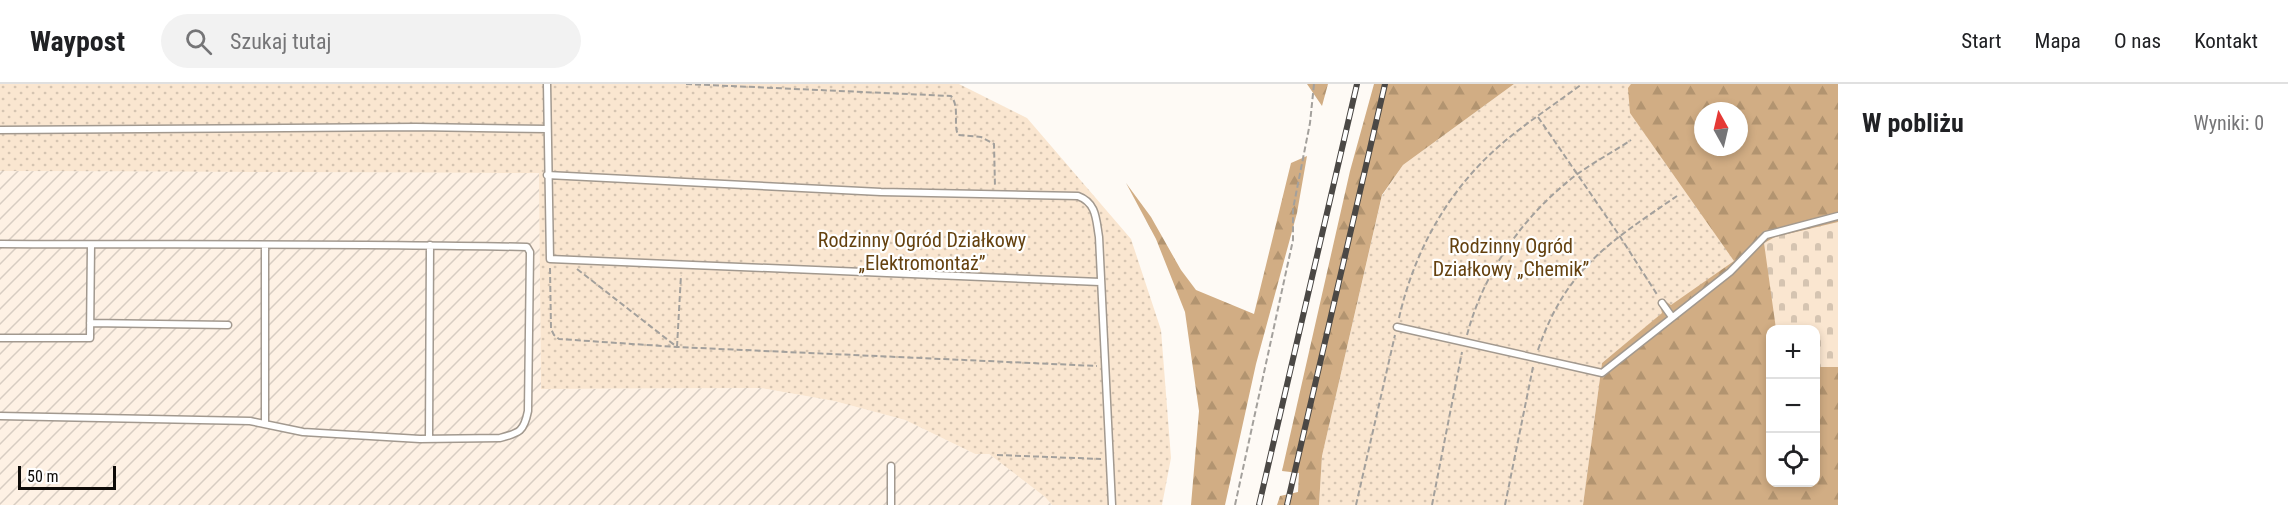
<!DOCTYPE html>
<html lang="pl">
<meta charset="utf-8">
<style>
:root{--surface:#fff;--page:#f2f2f2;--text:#202124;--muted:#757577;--line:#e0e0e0}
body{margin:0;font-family:"Roboto Condensed",sans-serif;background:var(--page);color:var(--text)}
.controls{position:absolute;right:18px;bottom:18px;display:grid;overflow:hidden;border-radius:12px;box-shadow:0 3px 9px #0003}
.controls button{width:54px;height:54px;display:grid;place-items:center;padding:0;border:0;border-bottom:2px solid var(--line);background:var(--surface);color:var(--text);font:30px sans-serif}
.compass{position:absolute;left:1694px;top:18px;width:54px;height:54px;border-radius:50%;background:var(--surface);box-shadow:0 3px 9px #0003;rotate:352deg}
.scale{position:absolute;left:18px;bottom:15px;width:98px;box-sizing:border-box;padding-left:6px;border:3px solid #0e0b08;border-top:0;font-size:16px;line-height:21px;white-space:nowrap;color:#0e0b08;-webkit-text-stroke:4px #fff;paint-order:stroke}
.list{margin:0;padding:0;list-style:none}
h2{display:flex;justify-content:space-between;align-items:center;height:78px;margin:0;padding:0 24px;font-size:26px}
h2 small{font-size:20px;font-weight:400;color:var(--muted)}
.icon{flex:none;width:33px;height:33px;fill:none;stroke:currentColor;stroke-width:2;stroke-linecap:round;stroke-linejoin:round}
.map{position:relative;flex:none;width:1838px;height:421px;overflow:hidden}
header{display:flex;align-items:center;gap:36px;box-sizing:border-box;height:84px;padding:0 30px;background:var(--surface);border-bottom:2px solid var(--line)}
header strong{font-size:28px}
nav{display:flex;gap:33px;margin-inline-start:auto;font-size:21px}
.search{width:420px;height:54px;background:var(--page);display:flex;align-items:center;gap:15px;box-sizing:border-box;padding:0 21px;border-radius:33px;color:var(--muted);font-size:22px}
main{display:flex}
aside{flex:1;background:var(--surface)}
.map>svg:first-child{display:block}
.industrial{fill:url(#industrial-furrows)}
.green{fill:url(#green-dots);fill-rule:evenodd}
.forest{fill:url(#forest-firs);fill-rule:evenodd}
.cemetery{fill:url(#cemetery-stones)}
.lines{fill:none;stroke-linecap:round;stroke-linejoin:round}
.lane-casing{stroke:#a2998f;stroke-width:9}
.path{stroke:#a3a09c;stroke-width:2;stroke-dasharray:6 3;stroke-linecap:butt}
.lane{stroke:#fff;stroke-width:6}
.rail-casing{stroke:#4b4845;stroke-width:6}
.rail{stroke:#fff;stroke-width:4;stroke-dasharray:11;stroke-linecap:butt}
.labels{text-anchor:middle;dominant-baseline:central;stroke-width:4.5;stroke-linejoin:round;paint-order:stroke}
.park-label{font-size:20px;fill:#64410f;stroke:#fff}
</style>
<header>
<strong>Waypost</strong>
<div class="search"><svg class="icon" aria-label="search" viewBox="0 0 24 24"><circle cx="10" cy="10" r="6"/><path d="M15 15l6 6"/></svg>Szukaj tutaj</div>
<nav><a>Start</a><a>Mapa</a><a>O nas</a><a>Kontakt</a></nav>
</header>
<main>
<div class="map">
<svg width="1838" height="421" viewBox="0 0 1838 421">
<defs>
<pattern id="industrial-furrows" width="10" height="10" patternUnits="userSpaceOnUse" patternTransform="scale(1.5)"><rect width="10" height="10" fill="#fef1e4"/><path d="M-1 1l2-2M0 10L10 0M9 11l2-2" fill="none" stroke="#d8cdc2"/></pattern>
<pattern id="green-dots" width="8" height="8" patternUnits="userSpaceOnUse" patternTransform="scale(1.5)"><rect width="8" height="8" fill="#fae6d0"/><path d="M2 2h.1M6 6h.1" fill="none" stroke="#d5c4b1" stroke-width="1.8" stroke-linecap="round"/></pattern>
<pattern id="forest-firs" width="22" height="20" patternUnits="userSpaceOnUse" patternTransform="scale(1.5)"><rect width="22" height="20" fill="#d1ad84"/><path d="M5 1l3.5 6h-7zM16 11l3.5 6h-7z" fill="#b29470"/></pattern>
<pattern id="cemetery-stones" width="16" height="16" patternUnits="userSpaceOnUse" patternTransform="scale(1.5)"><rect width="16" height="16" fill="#fae6d0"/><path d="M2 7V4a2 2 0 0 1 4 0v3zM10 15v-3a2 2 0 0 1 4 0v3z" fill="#d5c4b1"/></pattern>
</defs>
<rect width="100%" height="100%" fill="#fefaf5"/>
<path class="industrial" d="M 0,87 L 540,89 L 541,305 L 760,304 L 834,317 L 905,336 L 975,370 L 989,370 L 1045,413 L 1052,421 L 0,421 Z"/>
<path class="green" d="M 0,0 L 959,0 L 1027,34 L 1131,155 L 1161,246 L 1171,374 L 1162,421 L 1052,421 L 1045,413 L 989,370 L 975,370 L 905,336 L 834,317 L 760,304 L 541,305 L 539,89 L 0,87 Z
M 1514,0 L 1775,0 L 1735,177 L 1671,222 L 1602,279 L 1583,421 L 1319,421 L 1322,372 L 1382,112 L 1403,81 ZM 1703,27 L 1739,27 L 1739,63 L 1703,63 Z"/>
<path class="forest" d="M 1307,0 L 1328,0 L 1322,22 Z
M 1374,0 L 1514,0 L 1403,81 L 1382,111 L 1322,372 L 1319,421 L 1277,421 L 1280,412 L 1298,408 L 1299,389 L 1282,387 L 1350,87 Z
M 1631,0 L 1838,0 L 1838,421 L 1583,421 L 1602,279 L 1662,229 L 1660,221 L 1665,217 L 1671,221 L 1734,177 L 1630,29 L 1628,4 ZM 1703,27 L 1739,27 L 1739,63 L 1703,63 ZM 1770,246 L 1816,246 L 1816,398 L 1770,398 Z
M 1307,72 L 1297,129 L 1256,280 L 1225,421 L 1191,421 L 1199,327 L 1185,228 L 1156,155 L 1126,99 L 1151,133 L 1181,186 L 1196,206 L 1254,230 L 1291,79 Z"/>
<path class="cemetery" d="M 1838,138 L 1838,283 L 1816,283 L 1816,246 L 1776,245 L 1764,159 L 1775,153 Z"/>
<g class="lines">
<g class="lane-casing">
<path id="lane" d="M 547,0 L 550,175 L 1100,198
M 0,46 L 416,43 L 547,45
M 547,91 L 881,108 L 1078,112 C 1097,119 1096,136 1099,153 L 1112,421
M 0,160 C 175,161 351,159 527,163 L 530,168 L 528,327 C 524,347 520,349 500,354 L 420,355 L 303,348 L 250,337 L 0,332
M 1662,219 L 1672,233
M 90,239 L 228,241
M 1397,243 L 1602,289 L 1730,188 L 1766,151 L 1838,132
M 0,254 L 90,254 L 91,161
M 265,340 L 265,161
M 429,355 L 430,161
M 891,421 L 891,382"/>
</g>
<path class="path" d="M 686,0 L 951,12 C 960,23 953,39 958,51 L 981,53 L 994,60 L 995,103
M 1538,33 L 1619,151 L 1658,212
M 550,184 L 551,245 L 554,251 L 559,255 L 677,263 L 1097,282
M 577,185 L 677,263
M 1399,234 C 1414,168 1447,108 1498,63 C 1524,40 1554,21 1582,0
M 1467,251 C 1484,187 1524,131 1576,91 C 1594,78 1613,68 1631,56
M 677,263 L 681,191
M 1538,266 C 1566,184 1610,158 1677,112
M 997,371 L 1101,375
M 1235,421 L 1293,156 L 1293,125 L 1310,39 L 1314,0
M 1356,421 L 1395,251
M 1432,421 L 1462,268
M 1505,421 L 1533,283"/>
<use href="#lane" class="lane"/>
<g class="rail-casing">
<path id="rail" d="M 1259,421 L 1357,0
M 1287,421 L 1385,0"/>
</g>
<use href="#rail" class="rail"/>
</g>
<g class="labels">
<g class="park-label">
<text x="922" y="156">Rodzinny Ogród Działkowy<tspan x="922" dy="23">„Elektromontaż”</tspan></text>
<text x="1511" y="162">Rodzinny Ogród<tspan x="1511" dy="23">Działkowy „Chemik”</tspan></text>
</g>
</g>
</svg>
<div class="controls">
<button>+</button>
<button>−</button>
<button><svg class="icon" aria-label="locate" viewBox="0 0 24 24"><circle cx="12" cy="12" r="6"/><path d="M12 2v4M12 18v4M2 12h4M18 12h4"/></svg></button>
</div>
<svg class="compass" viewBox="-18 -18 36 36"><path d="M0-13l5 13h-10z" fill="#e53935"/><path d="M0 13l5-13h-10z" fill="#757577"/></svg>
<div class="scale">50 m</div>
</div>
<aside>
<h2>W pobliżu<small>Wyniki: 0</small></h2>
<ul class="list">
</ul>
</aside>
</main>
